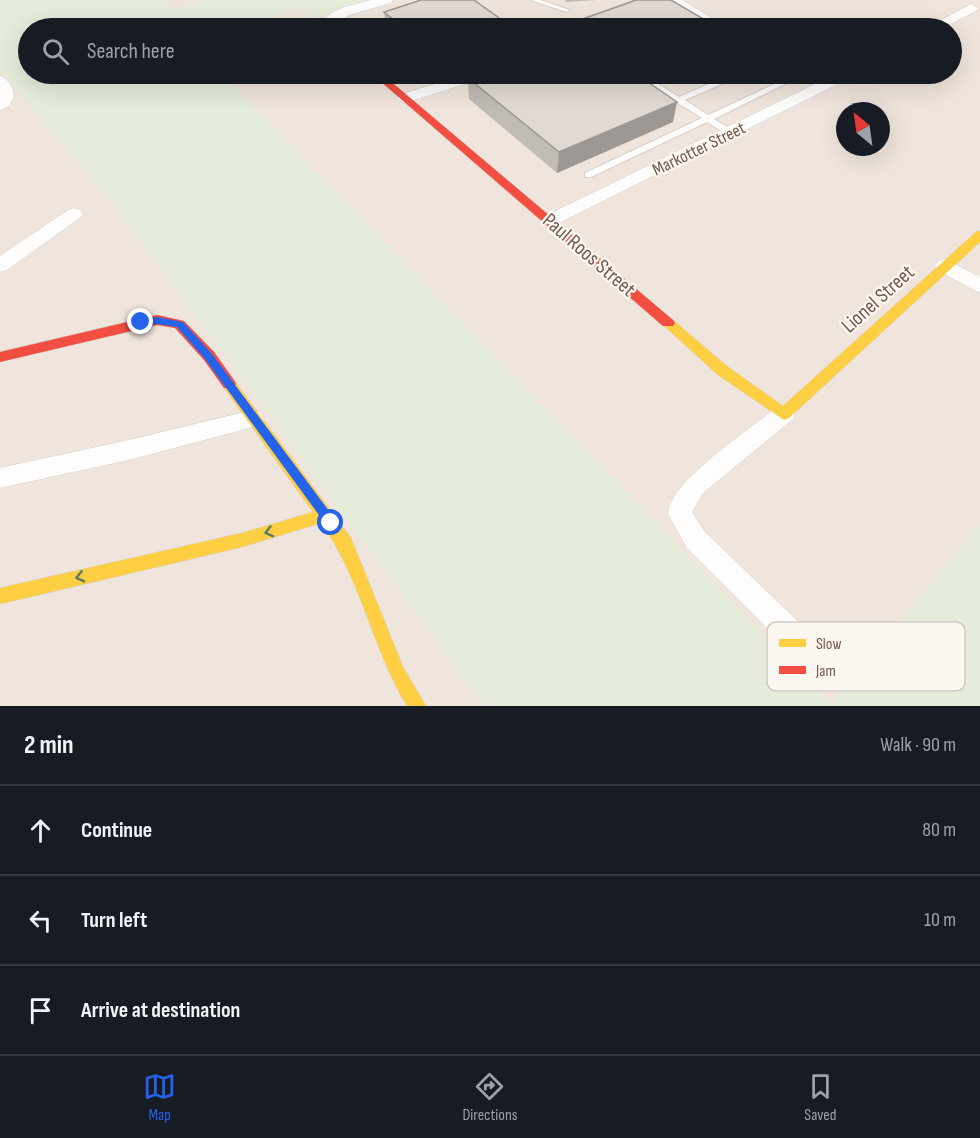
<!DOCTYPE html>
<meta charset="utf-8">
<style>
:root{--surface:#171b24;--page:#242831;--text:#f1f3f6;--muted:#9ea1a6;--line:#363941;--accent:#2563eb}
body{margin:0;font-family:"Sofia Sans Condensed",sans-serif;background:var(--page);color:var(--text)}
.compass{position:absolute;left:836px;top:102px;width:54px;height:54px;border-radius:50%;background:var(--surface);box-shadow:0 6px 24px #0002;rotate:331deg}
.stop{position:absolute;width:18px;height:18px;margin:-14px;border:4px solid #2563eb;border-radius:50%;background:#fff}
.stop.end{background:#2563eb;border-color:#fff;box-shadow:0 2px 6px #0008}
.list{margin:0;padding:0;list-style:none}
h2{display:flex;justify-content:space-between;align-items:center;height:78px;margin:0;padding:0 24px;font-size:26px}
h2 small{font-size:20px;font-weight:400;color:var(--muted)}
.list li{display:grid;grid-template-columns:39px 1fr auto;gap:18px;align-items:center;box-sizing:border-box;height:90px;padding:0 24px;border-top:2px solid var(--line)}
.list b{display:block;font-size:22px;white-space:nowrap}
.list em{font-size:20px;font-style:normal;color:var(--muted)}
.icon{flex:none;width:33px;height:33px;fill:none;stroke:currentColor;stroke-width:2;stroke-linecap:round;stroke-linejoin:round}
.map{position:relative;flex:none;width:980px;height:706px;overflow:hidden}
.search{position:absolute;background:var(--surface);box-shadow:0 6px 24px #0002;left:18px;right:18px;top:18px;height:66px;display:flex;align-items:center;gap:15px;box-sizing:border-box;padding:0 21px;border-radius:33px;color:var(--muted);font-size:22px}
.sheet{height:348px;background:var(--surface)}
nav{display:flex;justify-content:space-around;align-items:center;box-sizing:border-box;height:84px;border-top:2px solid var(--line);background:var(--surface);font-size:16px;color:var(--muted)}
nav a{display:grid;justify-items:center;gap:3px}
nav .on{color:var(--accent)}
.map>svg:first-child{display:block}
.residential{fill:#efe5dc;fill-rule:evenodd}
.green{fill:#e6ecda}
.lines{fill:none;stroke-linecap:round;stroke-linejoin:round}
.lane-casing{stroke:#d6d0cc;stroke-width:2}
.street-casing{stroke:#d6d0cc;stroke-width:1}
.slow-casing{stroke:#d7d0cc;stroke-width:1}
.jam-casing{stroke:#d7d0cc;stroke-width:1}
.lane{fill:#fefdfc;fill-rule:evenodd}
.street{fill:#fefdfc;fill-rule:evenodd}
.slow{fill:#ffcf43;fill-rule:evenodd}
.jam{fill:#f24e42;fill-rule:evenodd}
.wall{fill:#c1bbb6}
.shaded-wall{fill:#9d9894}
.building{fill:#e0d9d4;stroke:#9d9894;stroke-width:1.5}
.oneway{stroke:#5c7c62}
.route{fill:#2563eb}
.labels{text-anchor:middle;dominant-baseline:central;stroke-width:4.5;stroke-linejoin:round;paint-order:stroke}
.far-street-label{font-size:18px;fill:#735a50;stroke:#fdf7f1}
.street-label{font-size:21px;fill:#735a50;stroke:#fdf7f1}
.key{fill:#fdf7f1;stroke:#d4c8c1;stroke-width:1.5}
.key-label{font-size:16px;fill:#735a50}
</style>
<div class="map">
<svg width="980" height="706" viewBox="0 0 980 706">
<rect width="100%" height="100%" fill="#f7f3ee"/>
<path class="residential" d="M 0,0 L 980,0 L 980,706 L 0,706 ZM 28,28 L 952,28 L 952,74 L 28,74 ZM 845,111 L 881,111 L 881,147 L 845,147 Z"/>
<path class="green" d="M 0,0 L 162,0 L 170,10 L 208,0 L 370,0 L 313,19 L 300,8 L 238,28 L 28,28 L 28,74 L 222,74 L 832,705 L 980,524 L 980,706 L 485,706 L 106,194 L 0,71 Z"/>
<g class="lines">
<g class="lane-casing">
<path id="lane" d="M 530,0 L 540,0 L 570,10 L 567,12 Z
M 649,74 L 659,74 L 656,77 L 658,84 L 679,97 L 732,74 L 740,74 L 740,76 L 685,100 L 708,115 L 796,74 L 805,74 L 714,119 L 734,131 L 734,135 L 728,135 L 707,122 L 591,177 L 585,177 L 585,173 L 702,118 L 652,87 L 648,76 Z"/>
</g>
<g class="street-casing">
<path id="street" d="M 371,0 L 393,0 L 391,3 L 349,15 L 336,24 L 335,28 L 321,28 C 324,8 355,5 371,0 Z
M 665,0 L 682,0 L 728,28 L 712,28 Z
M 971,4 L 978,8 L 976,11 L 943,28 L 926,28 Z
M 468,74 L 490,74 L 487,77 L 411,101 L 405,103 L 397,98 L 399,95 Z
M 796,74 L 814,74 L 824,79 L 836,74 L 855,74 L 852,77 L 555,225 L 543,225 L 540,221 L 543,217 L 813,85 L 798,77 Z
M 0,76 L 5,78 L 12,87 L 14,96 L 9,106 L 0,110 Z
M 74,208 L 80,210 L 83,214 L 80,218 L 7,270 L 0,272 L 0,256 L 68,210 Z
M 945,259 L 980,277 L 980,293 L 938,271 L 935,266 L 938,261 Z
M 784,405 L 792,408 L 795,414 L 792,420 L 703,493 L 692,512 L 705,532 L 810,633 L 814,642 L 810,651 L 800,655 L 790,651 L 687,548 L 668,514 C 668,483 751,428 776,408 Z
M 253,410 L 261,413 L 264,419 L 261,425 L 133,459 L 0,488 L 0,468 L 133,439 Z"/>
</g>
<g class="slow-casing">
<path id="slow" d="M 980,231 L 980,242 L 789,418 L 784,420 L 718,375 L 661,323 L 668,318 L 673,320 L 728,367 L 783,406 L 976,232 Z
M 229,379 L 234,380 L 351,538 L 403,667 L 426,706 L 407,706 C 372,648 361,578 321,523 L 242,547 L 0,604 L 0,588 L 242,533 L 313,512 L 224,388 L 222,384 L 224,380 Z"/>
</g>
<g class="jam-casing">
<path id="jam" d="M 372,74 L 382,74 L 673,320 L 675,323 L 673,326 L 663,326 Z
M 157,315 L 184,321 L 214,352 L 234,380 L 236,384 L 234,388 L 224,388 L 204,360 L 175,328 L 157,325 L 0,362 L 0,352 Z"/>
</g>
<use href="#lane" class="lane"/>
<use href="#street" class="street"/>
<use href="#slow" class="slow"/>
<use href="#jam" class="jam"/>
</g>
<path class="wall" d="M 565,0 L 598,0 L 566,2 Z
M 384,12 L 506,28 L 386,28 Z
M 580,20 L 707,21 L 706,28 L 579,28 Z
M 468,78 L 673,122 L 557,173 L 469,99 Z"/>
<path class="shaded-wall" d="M 707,21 L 706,28 L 689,28 Z
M 506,23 L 506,28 L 490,28 Z
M 677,102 L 673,122 L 557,173 L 559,152 Z"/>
<path class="building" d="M 421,0 L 474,0 L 506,23 L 490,28 L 404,28 L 384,12 Z
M 636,0 L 671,0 L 707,21 L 689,28 L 594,28 L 580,20 Z
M 482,74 L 636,74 L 677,102 L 559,152 L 468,78 Z"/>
<defs><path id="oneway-chevron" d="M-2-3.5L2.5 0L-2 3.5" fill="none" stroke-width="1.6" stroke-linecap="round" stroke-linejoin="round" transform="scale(1.5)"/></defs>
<g class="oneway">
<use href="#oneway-chevron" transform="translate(269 532) rotate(165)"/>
<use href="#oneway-chevron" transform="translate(80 577) rotate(167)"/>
</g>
<path class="route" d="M 157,317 L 183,322 L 212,354 L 335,519 L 335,526 L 327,526 L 205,359 L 177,327 L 157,324 L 141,326 L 137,322 L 141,319 Z"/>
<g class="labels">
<g class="far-street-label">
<text transform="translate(699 149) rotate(-26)">Markotter Street</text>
</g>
<g class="street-label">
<text transform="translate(589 255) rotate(41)">Paul Roos Street</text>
<text transform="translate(878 299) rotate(-42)">Lionel Street</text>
</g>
</g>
<rect x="767" y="622" width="198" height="69" rx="9" class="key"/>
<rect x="779" y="639" width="27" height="8" fill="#ffcf43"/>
<rect x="779" y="666" width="27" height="8" fill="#f24e42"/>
<g class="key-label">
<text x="816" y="649">Slow</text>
<text x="816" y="676">Jam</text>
</g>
</svg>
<svg class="compass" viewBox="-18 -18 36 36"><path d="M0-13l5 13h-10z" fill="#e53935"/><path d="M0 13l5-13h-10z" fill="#9ea1a6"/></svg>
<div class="stop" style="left:331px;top:523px"></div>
<div class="stop end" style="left:141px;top:322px"></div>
<div class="search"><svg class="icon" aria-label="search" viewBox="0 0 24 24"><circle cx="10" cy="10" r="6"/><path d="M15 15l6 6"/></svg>Search here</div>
</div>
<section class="sheet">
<h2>2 min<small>Walk · 90 m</small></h2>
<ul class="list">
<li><svg class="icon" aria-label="ahead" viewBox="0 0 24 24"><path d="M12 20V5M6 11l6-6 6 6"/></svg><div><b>Continue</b></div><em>80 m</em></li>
<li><svg class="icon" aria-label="left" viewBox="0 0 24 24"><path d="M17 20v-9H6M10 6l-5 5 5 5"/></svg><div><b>Turn left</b></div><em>10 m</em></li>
<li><svg class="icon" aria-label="arrive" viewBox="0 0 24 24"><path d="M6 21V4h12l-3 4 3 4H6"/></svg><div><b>Arrive at destination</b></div></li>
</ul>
</section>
<nav>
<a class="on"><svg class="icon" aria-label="map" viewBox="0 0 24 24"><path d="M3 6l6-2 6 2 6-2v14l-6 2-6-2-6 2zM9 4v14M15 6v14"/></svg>Map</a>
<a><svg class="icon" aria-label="directions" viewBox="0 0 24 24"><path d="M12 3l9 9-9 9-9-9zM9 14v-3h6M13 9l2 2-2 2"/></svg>Directions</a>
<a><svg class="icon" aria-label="saved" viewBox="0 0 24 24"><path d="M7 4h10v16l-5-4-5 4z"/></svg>Saved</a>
</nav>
